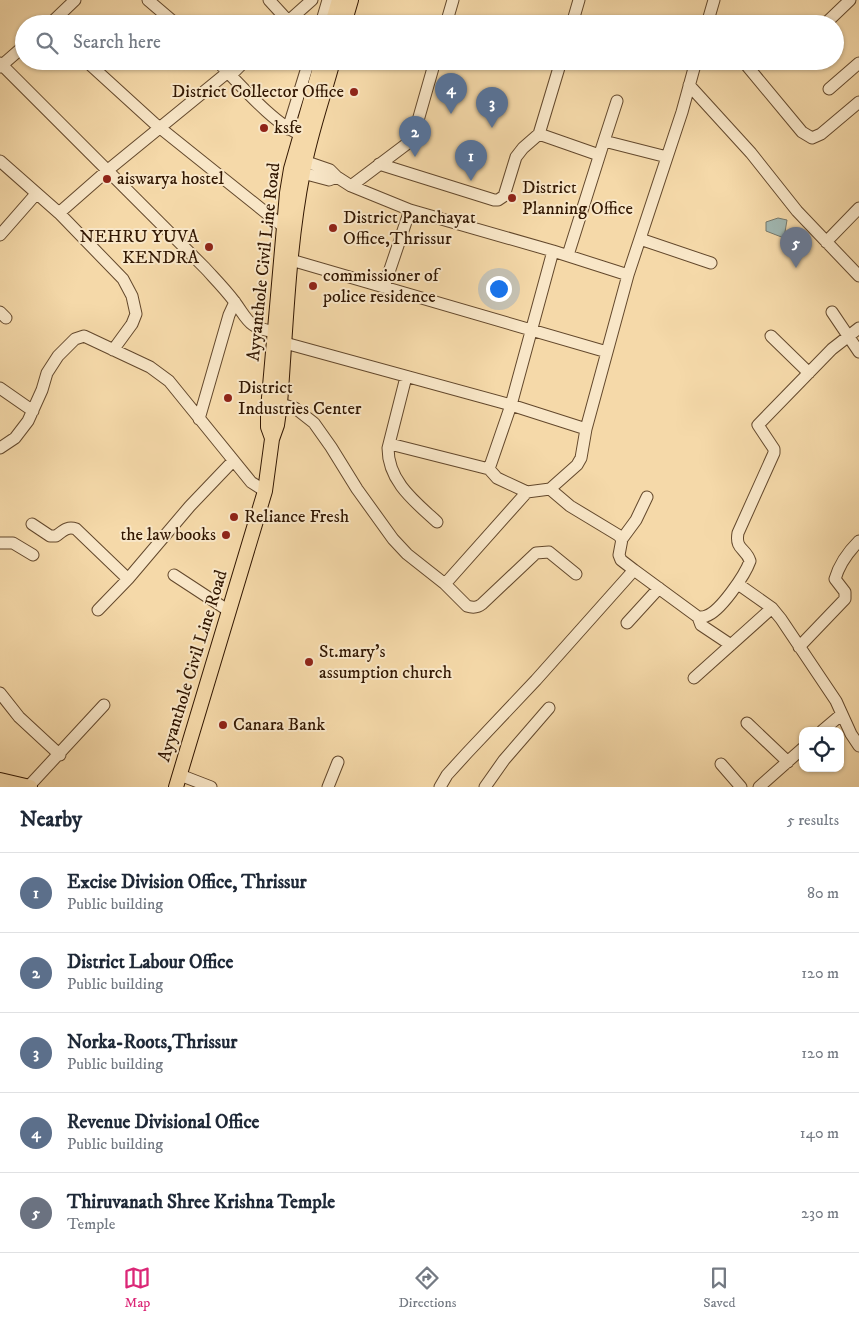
<!DOCTYPE html>
<style>
:root{--surface:#fff;--page:#f6f6f7;--text:#1f2937;--muted:#747a83;--line:#e0e1e3;--accent:#db2777}
body{margin:0;font-family:"IM FELL DW Pica",serif;background:var(--page);color:var(--text)}
.controls{position:absolute;right:15px;bottom:15px;display:grid;overflow:hidden;border-radius:10px;box-shadow:0 1px 4px #0004}
.controls button{width:45px;height:45px;display:grid;place-items:center;padding:0;border:0;border-bottom:1px solid var(--line);background:var(--surface);color:var(--text);font:25px sans-serif}
.you{position:absolute;left:498px;top:288px;width:18px;height:18px;margin:-12px;border:4px solid #fff;border-radius:50%;background:#1a73e8;box-shadow:0 0 0 8px #1a73e833}
.badge{display:grid;place-items:center;width:32px;height:32px;border-radius:50%;background:var(--accent);color:#fff;font-size:16px;font-weight:700}
.pin{position:absolute;translate:-50% -41px;filter:drop-shadow(0 1px 2px #0008)}
.pin::after{content:'';position:absolute;top:26px;width:18px;height:15px;background:inherit;clip-path:polygon(0 0,100% 0,50% 100%)}
.list{margin:0;padding:0;list-style:none}
h2{display:flex;justify-content:space-between;align-items:center;height:65px;margin:0;padding:0 20px;font-size:21px}
h2 small{font-size:16px;font-weight:400;color:var(--muted)}
.list li{display:grid;grid-template-columns:32px 1fr auto;gap:15px;align-items:center;box-sizing:border-box;height:80px;padding:0 20px;border-top:1px solid var(--line)}
.list b{display:block;font-size:19px;white-space:nowrap}
.list p{margin:0;font-size:16px;white-space:nowrap;color:var(--muted)}
.list em{font-size:16px;font-style:normal;color:var(--muted)}
.icon{flex:none;width:28px;height:28px;fill:none;stroke:currentColor;stroke-width:2;stroke-linecap:round;stroke-linejoin:round}
.map{position:relative;flex:none;width:859px;height:787px;overflow:hidden}
.search{position:absolute;background:var(--surface);box-shadow:0 1px 4px #0004;left:15px;right:15px;top:15px;height:55px;display:flex;align-items:center;gap:12px;box-sizing:border-box;padding:0 18px;border-radius:28px;color:var(--muted);font-size:19px}
.sheet{height:465px;background:var(--surface)}
nav{display:flex;justify-content:space-around;align-items:center;box-sizing:border-box;height:70px;border-top:1px solid var(--line);background:var(--surface);font-size:14px;color:var(--muted)}
nav a{display:grid;justify-items:center;gap:2px}
nav .on{color:var(--accent)}
.map>svg:first-child{display:block}
.water{fill:#a0b8b3;stroke:#74786c}
.lines{fill:none;stroke-linecap:round;stroke-linejoin:round}
.minor-casing{stroke:#63482c;stroke-width:13}
.major-casing{stroke:#321702;stroke-width:16}
.minor{stroke:#f8e6c7;stroke-width:11}
.major{stroke:#f5d9a9;stroke-width:14}
.poi-dot{fill:#8f2418;stroke:#f8e6c7;stroke-width:2}
.labels{text-anchor:middle;dominant-baseline:central;stroke-width:4;stroke-linejoin:round;paint-order:stroke}
.poi-label{font-size:18px;fill:#321702;stroke:#f8e6c7;text-anchor:start}
.street-label{font-size:18px;fill:#321702;stroke:#f8e6c7}
</style>
<div class="map">
<svg width="859" height="787" viewBox="0 0 859 787">
<rect width="100%" height="100%" fill="#f5d9a9"/>
<filter id="stains"><feTurbulence type="fractalNoise" baseFrequency=".004" numOctaves="4"/><feColorMatrix values="0 0 0 0 .2 0 0 0 0 .09 0 0 0 0 .02 0 0 0 .5 -.17"/></filter>
<radialGradient id="worn" r=".72"><stop offset=".6" stop-color="#630" stop-opacity="0"/><stop offset="1" stop-color="#630" stop-opacity=".3"/></radialGradient>
<path class="water" d="M 778,218 L 787,220 L 784,238 L 766,231 L 766,222 Z"/>
<g class="lines">
<g class="minor-casing">
<path id="minor" d="M 148,0 L 176,24
M 269,0 L 291,24
M 50,24 L 75,0
M 285,24 L 312,0
M 321,24 L 328,0
M 446,24 L 453,0
M 572,24 L 579,0
M 707,24 L 714,0
M 825,24 L 850,0
M 86,61 L 154,123 L 285,228
M 217,61 C 236,80 277,128 301,134
M 743,61 L 802,132 L 812,138 L 821,134 L 859,102
M 0,63 L 2,65 L 24,46
M 0,67 L 2,65 L 205,268 C 215,279 225,289 234,301 C 249,321 247,327 275,332
M 231,75 L 245,61
M 689,85 L 751,153 L 797,211 L 859,276
M 829,89 L 859,63
M 288,129 L 309,61
M 539,134 L 599,155
M 604,141 L 617,101
M 0,161 L 59,213 L 123,279 L 132,296 L 136,314 L 132,324 L 113,350
M 379,164 L 494,200 L 498,200 L 504,196 L 516,157 L 523,148 L 539,134 L 561,61
M 295,171 L 329,180 L 337,177
M 351,186 L 408,143 L 413,138 L 435,61
M 59,213 L 108,170 L 228,72
M 0,235 L 36,194
M 640,239 L 711,263
M 826,242 L 859,208
M 553,251 L 511,405 L 586,429
M 568,255 L 604,141 L 667,157
M 291,260 L 607,352
M 628,275 L 682,112 L 696,61
M 384,287 L 410,210
M 0,312 L 6,318
M 832,312 L 859,352
M 771,336 L 809,373
M 276,342 L 285,343 L 511,405 L 489,469 L 497,478 L 527,492 L 550,489 L 577,465 L 581,458 L 586,429 L 628,275 L 553,251 L 410,210 L 351,186 L 337,177 L 330,170 L 298,159
M 406,377 L 388,448 C 388,481 414,501 437,522
M 0,388 L 33,411
M 280,404 L 295,408 L 314,423 L 331,447 L 357,489 L 393,539 L 407,554 L 445,584 L 467,606 C 473,608 477,608 482,604 L 536,553 L 549,552 L 576,574
M 199,419 L 229,315 L 235,302
M 390,444 L 489,469
M 0,448 L 15,438 L 28,421 L 42,390 L 47,373 L 58,356 L 75,339 L 84,336 L 150,367 L 169,381 L 251,482 L 265,491
M 32,524 L 50,536 L 56,536 C 63,531 67,526 76,529 L 128,579
M 622,539 L 636,520 L 647,497
M 0,543 L 13,543 L 33,555
M 634,570 L 698,617 C 700,617 704,617 706,616 C 720,612 745,575 750,561 C 746,548 735,550 738,533 L 774,453 L 774,449 L 758,425 L 832,349 L 859,328
M 174,575 L 229,611
M 445,584 L 527,492
M 738,584 L 772,608 L 781,619 L 836,701 L 851,734 L 859,746
M 98,610 L 128,579 L 190,506 L 233,461
M 698,617 L 701,625 L 731,645
M 627,623 L 659,588
M 799,647 L 845,599 L 845,592 L 835,579 C 839,565 849,551 859,541
M 694,678 L 772,608
M 0,693 L 19,717 L 60,755
M 747,723 L 788,762
M 822,731 L 842,714
M 721,764 L 741,787
M 180,775 L 211,787
M 29,786 L 104,705
M 328,787 L 338,762
M 440,787 L 447,775 L 467,753 L 536,680 L 634,570 L 621,560 L 619,555 L 622,539 L 618,535 L 570,506 L 550,489
M 485,787 L 504,760 L 549,708
M 759,787 L 803,748"/>
</g>
<g class="major-casing">
<path id="major" d="M 332,24 L 339,0
M 344,24 L 351,0
M 272,438 L 268,427 L 268,409 L 287,193 L 291,169 L 322,61
M 0,780 L 30,787
M 176,787 L 265,491 L 272,439 L 277,425 L 280,404 C 286,327 288,248 303,172 C 310,134 323,98 333,61"/>
</g>
<use href="#minor" class="minor"/>
<use href="#major" class="major"/>
</g>
<g class="poi-dot">
<circle cx="354" cy="92" r="5"/>
<circle cx="264" cy="128" r="5"/>
<circle cx="107" cy="179" r="5"/>
<circle cx="512" cy="198" r="5"/>
<circle cx="333" cy="228" r="5"/>
<circle cx="209" cy="247" r="5"/>
<circle cx="313" cy="286" r="5"/>
<circle cx="228" cy="398" r="5"/>
<circle cx="234" cy="517" r="5"/>
<circle cx="226" cy="535" r="5"/>
<circle cx="309" cy="662" r="5"/>
<circle cx="223" cy="725" r="5"/>
</g>
<g class="labels">
<g class="poi-label">
<text x="344" y="92" text-anchor="end">District Collector Office</text>
<text x="274" y="128">ksfe</text>
<text x="117" y="179">aiswarya hostel</text>
<text x="522" y="188">District<tspan x="522" dy="21">Planning Office</tspan></text>
<text x="343" y="218">District Panchayat<tspan x="343" dy="21">Office,Thrissur</tspan></text>
<text x="199" y="237" text-anchor="end">NEHRU YUVA<tspan x="199" dy="21">KENDRA</tspan></text>
<text x="323" y="276">commissioner of<tspan x="323" dy="21">police residence</tspan></text>
<text x="238" y="388">District<tspan x="238" dy="21">Industries Center</tspan></text>
<text x="244" y="517">Reliance Fresh</text>
<text x="216" y="535" text-anchor="end">the law books</text>
<text x="319" y="652">St.mary's<tspan x="319" dy="21">assumption church</tspan></text>
<text x="233" y="725">Canara Bank</text>
</g>
<g class="street-label">
<text transform="translate(264 262) rotate(-84)">Ayyanthole Civil Line Road</text>
<text transform="translate(193 666) rotate(-73)">Ayyanthole Civil Line Road</text>
</g>
</g>
<rect width="100%" height="100%" filter="url(#stains)"/>
<rect width="100%" height="100%" fill="url(#worn)"/>
</svg>
<div class="controls">
<button><svg class="icon" aria-label="locate" viewBox="0 0 24 24"><circle cx="12" cy="12" r="6"/><path d="M12 2v4M12 18v4M2 12h4M18 12h4"/></svg></button>
</div>
<div class="you"></div>
<div class="pin badge" style="left:471px;top:181px;background:#5c6f8a">1</div>
<div class="pin badge" style="left:415px;top:157px;background:#5c6f8a">2</div>
<div class="pin badge" style="left:492px;top:128px;background:#5c6f8a">3</div>
<div class="pin badge" style="left:451px;top:114px;background:#5c6f8a">4</div>
<div class="pin badge" style="left:796px;top:268px;background:#6b7280">5</div>
<div class="search"><svg class="icon" aria-label="search" viewBox="0 0 24 24"><circle cx="10" cy="10" r="6"/><path d="M15 15l6 6"/></svg>Search here</div>
</div>
<section class="sheet">
<h2>Nearby<small>5 results</small></h2>
<ul class="list">
<li><span class="badge" style="background:#5c6f8a">1</span><div><b>Excise Division Office, Thrissur</b><p>Public building</p></div><em>80 m</em></li>
<li><span class="badge" style="background:#5c6f8a">2</span><div><b>District Labour Office</b><p>Public building</p></div><em>120 m</em></li>
<li><span class="badge" style="background:#5c6f8a">3</span><div><b>Norka-Roots,Thrissur</b><p>Public building</p></div><em>120 m</em></li>
<li><span class="badge" style="background:#5c6f8a">4</span><div><b>Revenue Divisional Office</b><p>Public building</p></div><em>140 m</em></li>
<li><span class="badge" style="background:#6b7280">5</span><div><b>Thiruvanath Shree Krishna Temple</b><p>Temple</p></div><em>230 m</em></li>
</ul>
</section>
<nav>
<a class="on"><svg class="icon" aria-label="map" viewBox="0 0 24 24"><path d="M3 6l6-2 6 2 6-2v14l-6 2-6-2-6 2zM9 4v14M15 6v14"/></svg>Map</a>
<a><svg class="icon" aria-label="directions" viewBox="0 0 24 24"><path d="M12 3l9 9-9 9-9-9zM9 14v-3h6M13 9l2 2-2 2"/></svg>Directions</a>
<a><svg class="icon" aria-label="saved" viewBox="0 0 24 24"><path d="M7 4h10v16l-5-4-5 4z"/></svg>Saved</a>
</nav>
